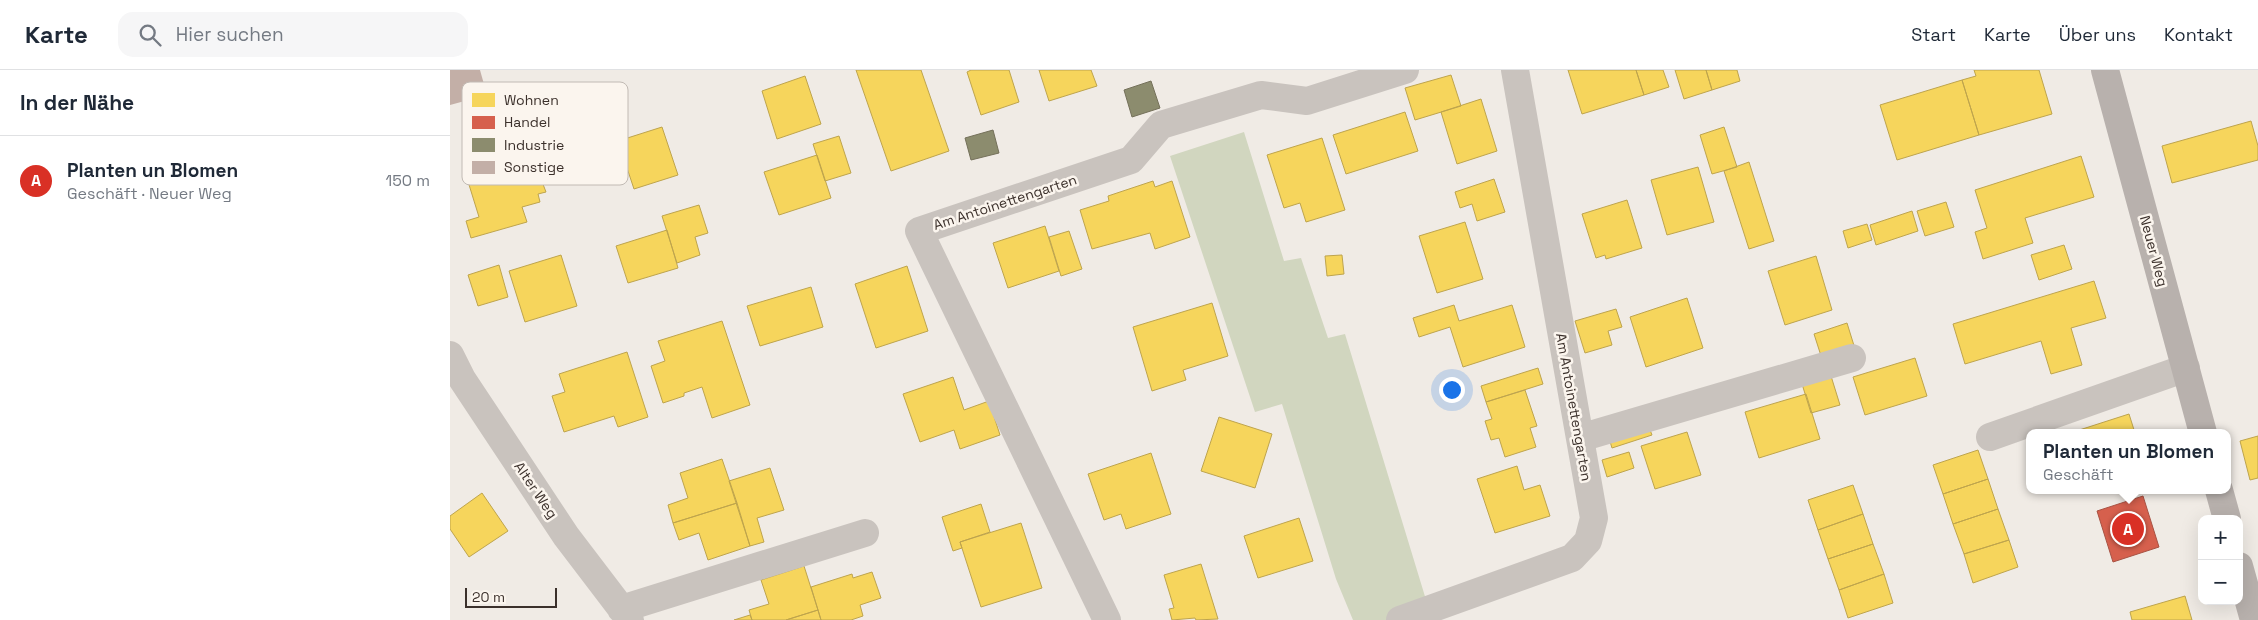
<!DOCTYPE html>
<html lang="de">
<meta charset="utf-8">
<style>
:root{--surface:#fff;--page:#f6f6f7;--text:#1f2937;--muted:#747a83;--line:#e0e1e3;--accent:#d93025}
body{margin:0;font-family:"Space Grotesk",sans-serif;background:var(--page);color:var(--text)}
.controls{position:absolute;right:15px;bottom:15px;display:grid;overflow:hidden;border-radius:10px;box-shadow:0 5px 20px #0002}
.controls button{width:45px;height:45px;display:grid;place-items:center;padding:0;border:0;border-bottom:1px solid var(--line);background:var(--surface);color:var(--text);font:25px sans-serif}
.scale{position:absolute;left:15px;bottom:12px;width:92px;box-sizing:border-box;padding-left:5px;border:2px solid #3b302b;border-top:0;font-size:14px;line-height:18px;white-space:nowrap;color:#3b302b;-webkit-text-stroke:4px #fbf5ee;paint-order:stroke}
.you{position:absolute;left:1001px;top:319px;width:18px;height:18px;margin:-12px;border:4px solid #fff;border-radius:50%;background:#1a73e8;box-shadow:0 0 0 8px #1a73e833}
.badge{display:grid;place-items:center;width:32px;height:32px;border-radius:50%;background:var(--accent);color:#fff;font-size:16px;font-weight:700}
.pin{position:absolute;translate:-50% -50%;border:2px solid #fff;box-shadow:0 1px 5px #0006}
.popup{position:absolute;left:1576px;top:359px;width:205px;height:65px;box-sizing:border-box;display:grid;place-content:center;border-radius:10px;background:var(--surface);filter:drop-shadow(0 1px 4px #0005);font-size:16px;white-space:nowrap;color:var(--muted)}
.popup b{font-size:19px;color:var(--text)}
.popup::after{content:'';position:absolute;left:50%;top:100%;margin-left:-10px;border:10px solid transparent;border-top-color:var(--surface)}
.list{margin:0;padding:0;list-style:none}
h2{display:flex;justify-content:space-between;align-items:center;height:65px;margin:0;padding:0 20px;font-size:21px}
h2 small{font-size:16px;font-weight:400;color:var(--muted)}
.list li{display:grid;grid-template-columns:32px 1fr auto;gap:15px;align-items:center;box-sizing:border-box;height:90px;padding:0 20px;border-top:1px solid var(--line)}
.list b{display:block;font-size:19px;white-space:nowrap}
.list p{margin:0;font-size:16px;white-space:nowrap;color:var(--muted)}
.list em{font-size:16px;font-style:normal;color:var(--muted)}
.icon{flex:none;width:28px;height:28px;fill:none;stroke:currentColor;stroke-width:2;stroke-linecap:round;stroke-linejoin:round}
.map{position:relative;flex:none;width:1808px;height:550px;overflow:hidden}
header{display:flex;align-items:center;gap:30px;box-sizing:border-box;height:70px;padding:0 25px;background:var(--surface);border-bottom:1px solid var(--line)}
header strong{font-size:24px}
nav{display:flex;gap:28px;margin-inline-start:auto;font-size:18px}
.search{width:350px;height:45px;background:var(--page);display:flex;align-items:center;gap:12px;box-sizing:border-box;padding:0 18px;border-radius:15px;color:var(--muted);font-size:19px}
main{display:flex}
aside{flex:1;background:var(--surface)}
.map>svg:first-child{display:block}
.green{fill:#d1d6bf}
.homes{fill:#f6d55c;stroke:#bea44d}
.shops{fill:#d6604d;stroke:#a85243}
.industry{fill:#8c8c6e;stroke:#74705a}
.building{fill:#c3afa7}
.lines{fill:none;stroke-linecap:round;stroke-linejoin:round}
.minor{stroke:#c9c3be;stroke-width:28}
.major{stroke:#b8b1ad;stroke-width:28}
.labels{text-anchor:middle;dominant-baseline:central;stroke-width:5;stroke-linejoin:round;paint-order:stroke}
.street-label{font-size:14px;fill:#3b302b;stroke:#fbf5ee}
.key{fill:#fbf5ee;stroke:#c1bab4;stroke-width:1}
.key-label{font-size:14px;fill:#3b302b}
</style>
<header>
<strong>Karte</strong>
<div class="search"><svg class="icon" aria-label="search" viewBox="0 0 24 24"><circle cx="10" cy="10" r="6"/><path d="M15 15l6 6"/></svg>Hier suchen</div>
<nav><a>Start</a><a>Karte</a><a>Über uns</a><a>Kontakt</a></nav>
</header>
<main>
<aside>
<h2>In der Nähe<small></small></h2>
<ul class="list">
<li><span class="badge">A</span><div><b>Planten un Blomen</b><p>Geschäft · Neuer Weg</p></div><em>150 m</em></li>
</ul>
</aside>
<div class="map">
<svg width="1808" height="550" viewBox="0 0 1808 550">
<rect width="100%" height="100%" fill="#f0ebe5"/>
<path class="green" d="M 794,62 L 834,191 L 851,188 L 878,268 L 895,264 L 977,533 L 942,550 L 903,550 L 886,509 L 832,334 L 805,342 L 720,86 Z"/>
<path class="homes" d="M 406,0 L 471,0 L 499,81 L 441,101 Z
M 521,0 L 559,0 L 569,32 L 531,45 L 517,2 Z
M 589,0 L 641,0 L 647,16 L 599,31 Z
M 1118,0 L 1186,0 L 1194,25 L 1132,44 Z
M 1186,0 L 1213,0 L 1219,17 L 1194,25 Z
M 1225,0 L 1256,0 L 1262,20 L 1234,29 Z
M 1256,0 L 1287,0 L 1290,11 L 1262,20 Z
M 1524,0 L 1589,0 L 1602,44 L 1529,65 L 1512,10 L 1526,6 Z
M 1001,5 L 1011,36 L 965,50 L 955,18 Z
M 355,6 L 371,54 L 327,69 L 312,21 Z
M 1512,10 L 1529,65 L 1447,90 L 1430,35 Z
M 1031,29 L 1047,81 L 1007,94 L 991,42 Z
M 955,42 L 968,81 L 896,104 L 883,65 Z
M 1801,51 L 1808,76 L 1808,90 L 1722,113 L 1712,76 Z
M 212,57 L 228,105 L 184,119 L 168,71 Z
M 1274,57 L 1287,97 L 1262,104 L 1250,65 Z
M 389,66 L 401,103 L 375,111 L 363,74 Z
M 872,68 L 895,140 L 856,152 L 850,133 L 834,138 L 817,85 Z
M 367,85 L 381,128 L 329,145 L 314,102 Z
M 77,86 L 85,111 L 91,109 L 96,122 L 88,124 L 90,132 L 72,137 L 77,152 L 21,168 L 16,151 L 29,147 L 16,105 Z
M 1631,86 L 1644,127 L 1575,148 L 1583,173 L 1533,189 L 1525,162 L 1537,158 L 1525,120 Z
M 1299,92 L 1324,171 L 1299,179 L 1274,101 Z
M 1248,97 L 1264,152 L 1217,165 L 1201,110 Z
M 1044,109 L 1055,142 L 1027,151 L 1022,134 L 1010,138 L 1005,122 Z
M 703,111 L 705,117 L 722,111 L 740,167 L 705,179 L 700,163 L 642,179 L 630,140 L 659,131 L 658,126 Z
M 1177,130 L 1192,178 L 1156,189 L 1155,185 L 1146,188 L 1132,144 Z
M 1496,132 L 1504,157 L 1475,166 L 1467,141 Z
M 249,135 L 258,163 L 245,167 L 250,185 L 227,193 L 212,146 Z
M 1462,141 L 1468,161 L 1426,175 L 1420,155 Z
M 1015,152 L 1033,209 L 987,223 L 969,166 Z
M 1417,154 L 1422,170 L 1398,178 L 1393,161 Z
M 595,156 L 609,201 L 558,218 L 543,173 Z
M 217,160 L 228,198 L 178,213 L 166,176 Z
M 619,161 L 632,199 L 611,206 L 599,167 Z
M 1614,175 L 1622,199 L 1589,210 L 1581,185 Z
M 111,185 L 127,236 L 75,252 L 59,201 Z
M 892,185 L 894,204 L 877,206 L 875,186 Z
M 1366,186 L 1382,240 L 1335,255 L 1318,201 Z
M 49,195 L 58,227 L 28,236 L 18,205 Z
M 457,196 L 478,261 L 426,278 L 405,214 Z
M 1644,211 L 1656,248 L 1621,258 L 1632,295 L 1601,304 L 1591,271 L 1515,294 L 1503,254 Z
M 361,217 L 373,257 L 310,276 L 297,236 Z
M 1237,228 L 1253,278 L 1196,297 L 1180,247 Z
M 762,233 L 778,286 L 733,300 L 736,310 L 702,321 L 683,257 Z
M 1004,235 L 1009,251 L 1062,235 L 1075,277 L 1013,297 L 1000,257 L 969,267 L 963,248 Z
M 1166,239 L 1172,257 L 1158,261 L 1162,275 L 1135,283 L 1125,251 Z
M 272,251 L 300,335 L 262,348 L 252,317 L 234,323 L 234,326 L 213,333 L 201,296 L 215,291 L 208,271 Z
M 1397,253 L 1406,282 L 1373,292 L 1364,264 Z
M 177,282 L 198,347 L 168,357 L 164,346 L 114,362 L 102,326 L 115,322 L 109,304 Z
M 1465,288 L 1477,326 L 1415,345 L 1403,307 Z
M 1088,298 L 1093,314 L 1036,332 L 1031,316 Z
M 1381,306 L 1390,335 L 1361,343 L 1352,314 Z
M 503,307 L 514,340 L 539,331 L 550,365 L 510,379 L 504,360 L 470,372 L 453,324 Z
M 1075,320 L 1087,356 L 1080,358 L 1086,377 L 1055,387 L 1049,368 L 1041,370 L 1035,351 L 1042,349 L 1036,332 Z
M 1356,324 L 1370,369 L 1309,388 L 1295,342 Z
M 1679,344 L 1685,363 L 1620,363 Z
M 769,347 L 822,364 L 805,418 L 751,401 Z
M 1197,352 L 1202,365 L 1162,378 L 1158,365 Z
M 1237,362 L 1251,405 L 1205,419 L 1191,376 Z
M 1808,366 L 1808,408 L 1800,410 L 1790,371 Z
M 1528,380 L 1538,409 L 1493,424 L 1483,395 Z
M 1179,382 L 1184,398 L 1157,407 L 1152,390 Z
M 701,383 L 721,444 L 676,459 L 671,444 L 654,450 L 638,404 Z
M 272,389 L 287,433 L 223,453 L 218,435 L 238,428 L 230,403 Z
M 1067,396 L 1074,420 L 1090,415 L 1100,446 L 1045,463 L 1027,409 Z
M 320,398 L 334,440 L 307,448 L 314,472 L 300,476 L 279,411 Z
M 1538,409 L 1548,439 L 1503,454 L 1493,424 Z
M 1403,415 L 1413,444 L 1368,460 L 1358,430 Z
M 32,423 L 58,461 L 19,487 L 0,459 L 0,446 Z
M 287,433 L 300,476 L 258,490 L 249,463 L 229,470 L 223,453 Z
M 531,434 L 540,462 L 510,472 L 512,478 L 503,481 L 492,447 Z
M 1548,439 L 1559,470 L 1514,484 L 1503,454 Z
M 1413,444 L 1423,474 L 1378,489 L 1368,460 Z
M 849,448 L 863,491 L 808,508 L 794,466 Z
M 571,453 L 592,518 L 531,537 L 510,472 Z
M 1559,470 L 1568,497 L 1523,513 L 1514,484 Z
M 1423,474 L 1434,504 L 1389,520 L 1378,489 Z
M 751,494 L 768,549 L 746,550 L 745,548 L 722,550 L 719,539 L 724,538 L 714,505 Z
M 354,496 L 368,540 L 336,550 L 302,550 L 299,540 L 319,534 L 311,510 Z
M 422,502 L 431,528 L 410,535 L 413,546 L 401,550 L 371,550 L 361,517 L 402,504 L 403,508 Z
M 1434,504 L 1443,533 L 1398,548 L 1389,520 Z
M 1735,526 L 1742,550 L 1682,550 L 1680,542 Z
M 368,540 L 371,550 L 336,550 Z
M 300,545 L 302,550 L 284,550 Z"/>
<path class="shops" d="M 1693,426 L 1709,477 L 1663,492 L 1647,441 Z"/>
<path class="industry" d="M 701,11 L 710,38 L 682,47 L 674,20 Z
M 543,60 L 549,83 L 521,90 L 515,68 Z"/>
<path class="building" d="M 0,0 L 30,0 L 37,25 L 0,35 Z"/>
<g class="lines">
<path class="minor" d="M 0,285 L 12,309 L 116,466 L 180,550
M 1540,367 L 1736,298
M 1130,368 L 1402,288
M 171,539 L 415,463
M 657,550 L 469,161 L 681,90 L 711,55 L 811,25 L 857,31 L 955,0
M 950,550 L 1122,488 L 1138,471 L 1144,448 L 1065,0"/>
<path class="major" d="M 1655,0 L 1753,363
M 1769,420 L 1777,449
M 1789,496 L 1804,550"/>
</g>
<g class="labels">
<g class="street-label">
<text transform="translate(555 132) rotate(-18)">Am Antoinettengarten</text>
<text transform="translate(1704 181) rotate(75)">Neuer Weg</text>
<text transform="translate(1124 337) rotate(80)">Am Antoinettengarten</text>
<text transform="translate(86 420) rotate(56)">Alter Weg</text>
</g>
</g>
<rect x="12" y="12" width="166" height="103" rx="8" class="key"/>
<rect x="22" y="23" width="23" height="14" fill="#f6d55c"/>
<rect x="22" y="46" width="23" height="13" fill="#d6604d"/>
<rect x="22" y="68" width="23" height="14" fill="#8c8c6e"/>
<rect x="22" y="91" width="23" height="13" fill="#c3afa7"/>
<g class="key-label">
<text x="54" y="35">Wohnen</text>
<text x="54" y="57">Handel</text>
<text x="54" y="80">Industrie</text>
<text x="54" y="102">Sonstige</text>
</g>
</svg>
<div class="controls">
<button>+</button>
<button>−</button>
</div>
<div class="scale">20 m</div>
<div class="you"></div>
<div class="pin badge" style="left:1678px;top:459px">A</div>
<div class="popup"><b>Planten un Blomen</b>Geschäft</div>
</div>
</main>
